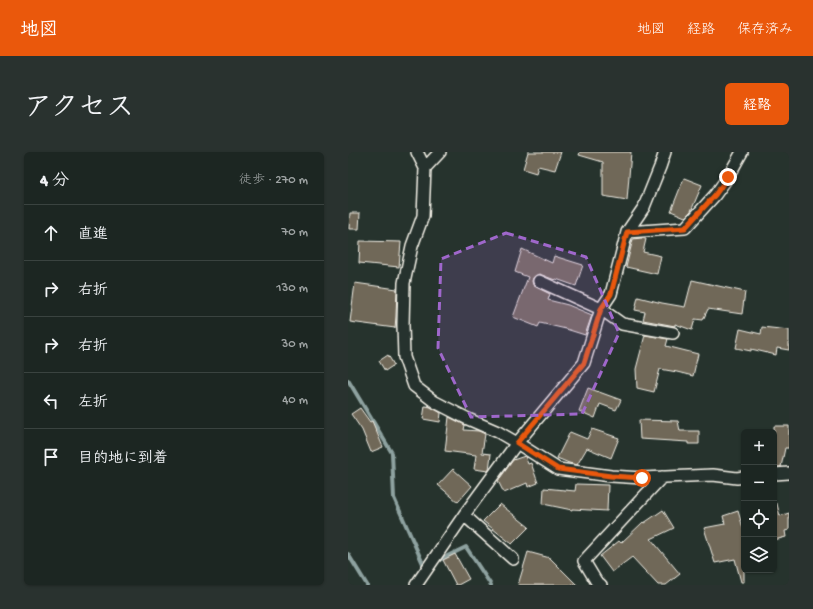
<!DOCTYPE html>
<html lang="ja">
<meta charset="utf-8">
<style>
:root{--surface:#1c2622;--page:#29322f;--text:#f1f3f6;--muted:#a0a5a5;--line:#3a4340;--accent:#ea580c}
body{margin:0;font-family:"Gochi Hand","Klee One",sans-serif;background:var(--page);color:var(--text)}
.controls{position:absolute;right:12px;bottom:12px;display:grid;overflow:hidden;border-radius:6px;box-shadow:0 1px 3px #0004}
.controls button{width:36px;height:36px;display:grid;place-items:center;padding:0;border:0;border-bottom:1px solid var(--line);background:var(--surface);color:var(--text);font:20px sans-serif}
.stop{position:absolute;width:12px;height:12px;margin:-9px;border:3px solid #ea580c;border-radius:50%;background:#fff}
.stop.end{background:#ea580c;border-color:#fff;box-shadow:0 1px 4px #0008}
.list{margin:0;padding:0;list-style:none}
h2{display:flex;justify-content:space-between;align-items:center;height:52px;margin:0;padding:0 16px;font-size:17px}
h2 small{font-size:13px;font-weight:400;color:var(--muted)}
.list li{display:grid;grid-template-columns:26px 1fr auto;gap:12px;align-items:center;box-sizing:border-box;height:56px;padding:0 16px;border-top:1px solid var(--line)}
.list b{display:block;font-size:15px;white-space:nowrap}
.list em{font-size:13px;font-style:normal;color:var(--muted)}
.icon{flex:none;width:22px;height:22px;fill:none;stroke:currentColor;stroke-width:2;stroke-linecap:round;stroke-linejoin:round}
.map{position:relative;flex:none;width:441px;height:433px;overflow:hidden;border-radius:6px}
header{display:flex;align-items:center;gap:24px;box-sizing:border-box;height:56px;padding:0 20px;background:var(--accent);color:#fff}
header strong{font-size:19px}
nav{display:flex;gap:22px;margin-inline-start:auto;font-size:14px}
.intro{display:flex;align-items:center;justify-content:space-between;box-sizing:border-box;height:96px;padding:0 24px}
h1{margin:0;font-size:28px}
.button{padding:10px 18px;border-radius:6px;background:var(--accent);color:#fff;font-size:14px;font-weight:700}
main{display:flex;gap:24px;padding:0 24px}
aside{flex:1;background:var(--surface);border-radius:6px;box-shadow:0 1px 3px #0004}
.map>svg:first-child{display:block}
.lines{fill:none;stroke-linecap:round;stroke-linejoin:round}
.stream{stroke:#8ea2a0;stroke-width:4}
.building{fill:#706858;stroke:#f4f1e8}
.minor-casing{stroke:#f4f1e8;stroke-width:14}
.minor{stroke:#26332d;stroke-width:11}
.route{stroke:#ea580c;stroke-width:5}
.marked{fill:#9f67cb;fill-opacity:0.2;stroke:#9f67cb;stroke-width:3;stroke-dasharray:8 5;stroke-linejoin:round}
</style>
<header>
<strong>地図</strong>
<nav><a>地図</a><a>経路</a><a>保存済み</a></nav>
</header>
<div class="intro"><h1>アクセス</h1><a class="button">経路</a></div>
<main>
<aside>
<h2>4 分<small>徒歩 · 270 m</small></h2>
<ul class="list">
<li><svg class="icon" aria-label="ahead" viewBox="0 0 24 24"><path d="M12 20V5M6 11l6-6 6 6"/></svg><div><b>直進</b></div><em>70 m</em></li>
<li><svg class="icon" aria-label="right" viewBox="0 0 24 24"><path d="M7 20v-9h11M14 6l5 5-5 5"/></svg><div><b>右折</b></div><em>130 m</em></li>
<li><svg class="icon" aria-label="right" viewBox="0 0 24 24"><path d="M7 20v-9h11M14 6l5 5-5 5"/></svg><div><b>右折</b></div><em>30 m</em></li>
<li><svg class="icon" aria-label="left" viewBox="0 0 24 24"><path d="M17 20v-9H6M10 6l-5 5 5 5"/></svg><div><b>左折</b></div><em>40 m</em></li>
<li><svg class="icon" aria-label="arrive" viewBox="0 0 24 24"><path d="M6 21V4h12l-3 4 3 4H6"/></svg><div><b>目的地に到着</b></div></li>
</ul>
</aside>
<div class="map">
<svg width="441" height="433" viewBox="0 0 441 433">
<rect width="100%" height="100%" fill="#26332d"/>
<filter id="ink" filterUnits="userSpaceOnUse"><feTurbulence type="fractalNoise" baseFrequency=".025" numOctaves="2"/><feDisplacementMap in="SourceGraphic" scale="8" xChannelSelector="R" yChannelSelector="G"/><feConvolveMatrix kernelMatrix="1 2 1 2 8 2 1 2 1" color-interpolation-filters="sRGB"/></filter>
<g filter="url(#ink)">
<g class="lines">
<path class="stream" d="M 0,228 L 44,301 L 46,346 L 76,414 L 79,413
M 0,402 L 19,433
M 89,409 L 118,395 L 143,433"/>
</g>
<path class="building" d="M 180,0 L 213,0 L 207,18 L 190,14 L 188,21 L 175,17 Z
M 232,0 L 283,0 L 279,48 L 255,44 L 255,10 L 231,3 Z
M 336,26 L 354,33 L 343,59 L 337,65 L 323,59 Z
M 2,61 L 12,61 L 11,77 L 1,77 Z
M 293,86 L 298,87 L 295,100 L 313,104 L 309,122 L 278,115 L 285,87 Z
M 12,89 L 53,90 L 51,115 L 11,111 Z
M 174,97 L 204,111 L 206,104 L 235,113 L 228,134 L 208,127 L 207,128 L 191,122 L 187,124 L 185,126 L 184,129 L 185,133 L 188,135 L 202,142 L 200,148 L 220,153 L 244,163 L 237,183 L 218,177 L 192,171 L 190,175 L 165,165 L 180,125 L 167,120 Z
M 344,128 L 397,140 L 394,162 L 360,157 L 355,168 L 347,167 L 344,178 L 327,172 L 327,174 L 295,168 L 297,160 L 287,158 L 290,145 L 314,151 L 337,155 Z
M 7,131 L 49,137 L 48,164 L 47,176 L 2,170 Z
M 414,175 L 441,178 L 441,198 L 429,196 L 428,203 L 403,197 L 403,199 L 388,196 L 392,177 L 413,182 Z
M 297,183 L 320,187 L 318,194 L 350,202 L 345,224 L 329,220 L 312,217 L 306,240 L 289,236 L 288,217 Z
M 40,203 L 46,213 L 37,219 L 31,209 Z
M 240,236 L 273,248 L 268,258 L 252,252 L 247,266 L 231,259 Z
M 77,254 L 83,255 L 93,261 L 92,270 L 75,267 Z
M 12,256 L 22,270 L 24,269 L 35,295 L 23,300 L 14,278 L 3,262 Z
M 101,265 L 117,273 L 116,278 L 131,279 L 137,282 L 134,301 L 143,302 L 141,318 L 140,319 L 126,317 L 128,303 L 97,299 Z
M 291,268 L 330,269 L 332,279 L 351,279 L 351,292 L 340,292 L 340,290 L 292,287 Z
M 426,274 L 441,274 L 441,296 L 437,296 L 433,315 L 426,315 Z
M 244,277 L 271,286 L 263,306 L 239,296 L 229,313 L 221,311 L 209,306 L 222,280 L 239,287 Z
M 177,304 L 180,312 L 183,311 L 190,331 L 180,335 L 179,331 L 156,341 L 150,329 L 165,308 Z
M 105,317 L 124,334 L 110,350 L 90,333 Z
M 228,332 L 260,333 L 259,359 L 224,357 L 224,358 L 195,352 L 196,336 L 227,339 Z
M 152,352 L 181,375 L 164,392 L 135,369 Z
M 426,352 L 429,352 L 432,364 L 441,361 L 441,378 L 437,379 L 438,385 L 426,388 Z
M 315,358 L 326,376 L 303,387 L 332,422 L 318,433 L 310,433 L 284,405 L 264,420 L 252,404 L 271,389 L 273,391 L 295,370 L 296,371 Z
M 390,359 L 396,379 L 396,430 L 393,430 L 387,407 L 367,411 L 356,376 L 377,372 L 375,364 Z
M 180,400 L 202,406 L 229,433 L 170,433 Z
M 107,402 L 121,427 L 110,433 L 108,433 L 95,408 Z"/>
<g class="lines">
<g class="minor-casing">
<path id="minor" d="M 69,0 L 77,16 L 75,64 L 64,94 L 56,131 L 55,173 L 56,205 L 66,234 L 87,250 L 120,267 L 150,280 L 169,291 L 210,317 L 263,324 L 294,326 L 365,323 L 389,326 L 396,325
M 77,16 L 92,0
M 279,80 L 337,76 L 367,43 L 380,25 L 394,0
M 191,129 L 253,157 L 274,172 L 325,181
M 426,322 L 441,321
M 116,363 L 165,407
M 68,433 L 116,363 L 169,291 L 236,211 L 253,157 L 263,142 L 279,80 L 296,55 L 312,15 L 317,0
M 253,433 L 248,429 L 236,409 L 314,325"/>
</g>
<use href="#minor" class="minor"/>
</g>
</g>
<g class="lines" filter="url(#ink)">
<path class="route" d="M 294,326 L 263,324 L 210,317 L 169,291 L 236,211 L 253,157 L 263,142 L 279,80 L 337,76 L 367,43 L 380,25"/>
</g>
<path class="marked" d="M 158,81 L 238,105 L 271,181 L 234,262 L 123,265 L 90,196 L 93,107 Z"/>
</svg>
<div class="controls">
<button>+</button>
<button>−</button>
<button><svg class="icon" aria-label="locate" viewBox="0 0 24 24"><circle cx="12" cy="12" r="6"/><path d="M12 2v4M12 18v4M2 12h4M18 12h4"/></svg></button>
<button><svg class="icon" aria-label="layers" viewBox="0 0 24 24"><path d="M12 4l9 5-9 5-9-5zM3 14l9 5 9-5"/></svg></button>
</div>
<div class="stop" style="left:294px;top:326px"></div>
<div class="stop end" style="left:380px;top:25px"></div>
</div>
</main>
